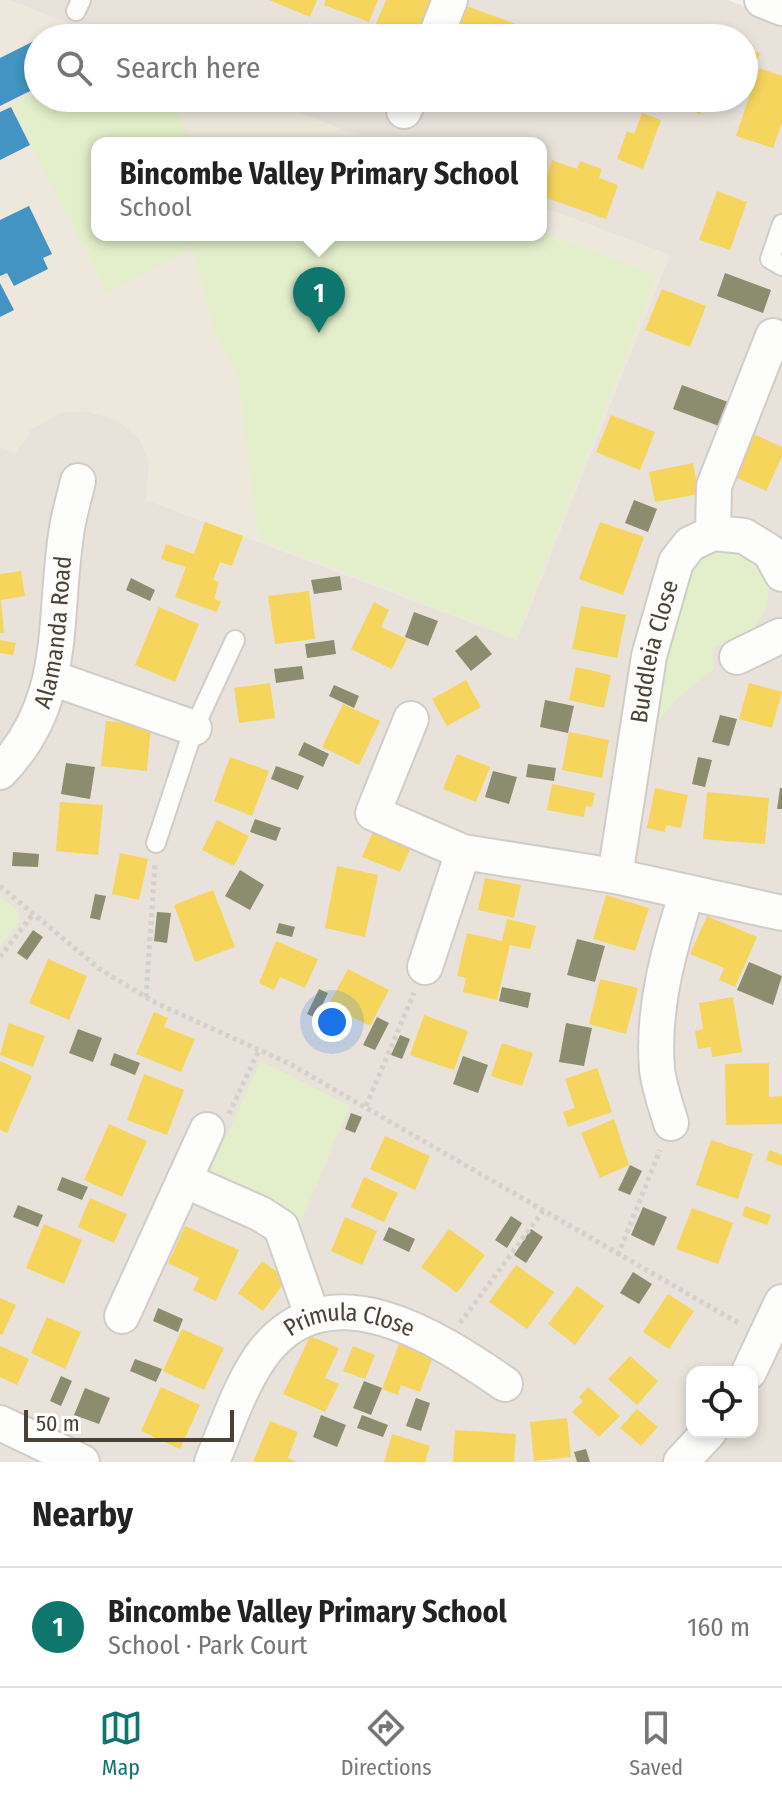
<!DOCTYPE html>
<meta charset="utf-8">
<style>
:root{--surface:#fff;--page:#f2f2f2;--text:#222;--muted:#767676;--line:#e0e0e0;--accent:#0f766e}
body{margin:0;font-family:"Fira Sans Condensed",sans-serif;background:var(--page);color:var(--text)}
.controls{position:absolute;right:24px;bottom:24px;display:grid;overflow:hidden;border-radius:16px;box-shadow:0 4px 12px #0003}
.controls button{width:72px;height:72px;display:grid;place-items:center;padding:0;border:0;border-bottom:2px solid var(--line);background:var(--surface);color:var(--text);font:40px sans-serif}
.scale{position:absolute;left:24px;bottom:20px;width:210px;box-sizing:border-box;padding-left:8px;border:4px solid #4b4237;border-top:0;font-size:22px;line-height:28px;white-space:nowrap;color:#4b4237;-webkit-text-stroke:6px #fff;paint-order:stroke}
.you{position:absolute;left:332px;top:1022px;width:28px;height:28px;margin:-20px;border:6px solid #fff;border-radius:50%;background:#1a73e8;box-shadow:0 0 0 12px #1a73e833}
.badge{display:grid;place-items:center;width:52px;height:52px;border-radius:50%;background:var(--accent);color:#fff;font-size:26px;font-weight:700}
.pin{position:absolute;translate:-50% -66px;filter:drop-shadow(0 2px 4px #0008)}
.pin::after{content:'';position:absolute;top:42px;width:28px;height:24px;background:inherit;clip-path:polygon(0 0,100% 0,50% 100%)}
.popup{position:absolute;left:91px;top:137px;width:456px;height:104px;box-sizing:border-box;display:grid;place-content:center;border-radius:16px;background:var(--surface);filter:drop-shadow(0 2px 6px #0005);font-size:26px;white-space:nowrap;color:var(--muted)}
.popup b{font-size:30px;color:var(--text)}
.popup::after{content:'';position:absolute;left:50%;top:100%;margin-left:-16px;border:16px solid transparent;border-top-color:var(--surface)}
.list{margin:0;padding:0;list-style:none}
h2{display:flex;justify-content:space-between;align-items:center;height:104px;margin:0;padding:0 32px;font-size:34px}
h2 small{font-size:26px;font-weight:400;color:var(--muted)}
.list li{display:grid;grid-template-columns:52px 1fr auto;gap:24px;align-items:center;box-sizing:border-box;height:120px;padding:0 32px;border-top:2px solid var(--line)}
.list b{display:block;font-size:30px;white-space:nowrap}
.list p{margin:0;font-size:26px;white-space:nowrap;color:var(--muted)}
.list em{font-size:26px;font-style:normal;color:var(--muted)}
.icon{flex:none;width:44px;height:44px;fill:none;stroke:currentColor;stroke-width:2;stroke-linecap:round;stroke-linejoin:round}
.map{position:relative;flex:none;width:782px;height:1462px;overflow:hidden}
.search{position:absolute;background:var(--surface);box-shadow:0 4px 12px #0003;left:24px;right:24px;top:24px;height:88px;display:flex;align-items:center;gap:20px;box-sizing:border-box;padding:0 28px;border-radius:44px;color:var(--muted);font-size:30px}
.sheet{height:224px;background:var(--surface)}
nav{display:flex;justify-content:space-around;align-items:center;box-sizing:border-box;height:112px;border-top:2px solid var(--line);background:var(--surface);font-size:22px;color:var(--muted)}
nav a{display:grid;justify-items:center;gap:4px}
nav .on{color:var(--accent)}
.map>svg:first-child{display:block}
.residential{fill:#e8e2da;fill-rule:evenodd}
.education{fill:#eee8dc}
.green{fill:#e3efcb}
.homes{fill:#f6d55c}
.schools{fill:#4393c3}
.industry{fill:#8c8c6e}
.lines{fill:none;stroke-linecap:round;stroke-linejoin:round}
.service-casing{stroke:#d0cdc9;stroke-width:22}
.minor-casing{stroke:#d0cdc9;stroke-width:38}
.path{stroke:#d3d1cb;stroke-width:5;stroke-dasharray:4 4;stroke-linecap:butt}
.service{stroke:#fdfdfc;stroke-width:18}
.minor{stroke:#fdfdfc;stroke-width:34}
.labels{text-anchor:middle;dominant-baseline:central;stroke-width:8;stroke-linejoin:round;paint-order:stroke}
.street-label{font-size:24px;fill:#4b4237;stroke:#fff}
</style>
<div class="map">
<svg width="782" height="1462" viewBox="0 0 782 1462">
<rect width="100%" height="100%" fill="#f3f1ed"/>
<path class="residential" d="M 0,0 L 728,0 L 782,21 L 782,1462 L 0,1462 ZM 38,38 L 744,38 L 744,98 L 38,98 ZM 97,143 L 541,143 L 541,235 L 97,235 ZM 692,1372 L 752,1372 L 752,1432 L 692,1432 Z"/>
<path class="education" d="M 0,0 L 10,0 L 106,38 L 38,38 L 38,98 L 261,98 L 378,143 L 97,143 L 97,235 L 541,235 L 541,206 L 670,255 L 517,640 L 146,500 L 149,463 L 140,440 L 118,421 L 86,411 L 61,413 L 32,429 L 16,453 L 0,447 Z"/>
<path class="green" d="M 38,91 L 38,98 L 118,98 L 120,105 L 135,98 L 170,98 L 192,143 L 97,143 L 97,235 L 183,235 L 190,250 L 107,293 L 11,105 Z
M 541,232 L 657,275 L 516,639 L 259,539 L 238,375 L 215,333 L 194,253 L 185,235 L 541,235 Z
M 708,546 L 743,549 C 750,556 761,563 766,571 C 769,578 769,589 768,596 C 760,633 746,636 713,648 L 714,669 L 674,701 L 645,740 L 677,584 Z
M 0,897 L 19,912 L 19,922 L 0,946 Z
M 261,1061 L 350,1106 L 298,1228 L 209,1174 Z"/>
<path class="homes" d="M 269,0 L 317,0 L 310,17 Z
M 326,0 L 378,0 L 369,22 L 324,5 Z
M 386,0 L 436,0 L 419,38 L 404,38 L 375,26 Z
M 461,4 L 530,29 L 527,38 L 449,38 Z
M 691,28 L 716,38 L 688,38 Z
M 744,48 L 760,53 L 744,95 Z
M 759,68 L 782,76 L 782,123 L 773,148 L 736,136 Z
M 575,98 L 598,98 L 594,110 L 574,103 Z
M 614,98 L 641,98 L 637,107 Z
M 679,98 L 705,98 L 700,114 L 683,108 L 686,101 Z
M 642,113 L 661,120 L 643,169 L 617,159 L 627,131 L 634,134 Z
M 552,160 L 577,169 L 580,161 L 602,169 L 599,178 L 618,185 L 606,219 L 541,196 Z
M 717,191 L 747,202 L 730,250 L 699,240 Z
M 662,289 L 706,306 L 690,347 L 645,330 Z
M 611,415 L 655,432 L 640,470 L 596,452 Z
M 751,433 L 782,447 L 782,457 L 766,491 L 731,475 Z
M 693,463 L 699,494 L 655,502 L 649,472 Z
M 205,522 L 243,536 L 232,566 L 220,562 L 213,580 L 219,582 L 214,599 L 221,601 L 217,612 L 175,597 L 186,567 L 161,559 L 166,544 L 194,554 Z
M 600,522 L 644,537 L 623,595 L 579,579 Z
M 21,571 L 25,596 L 1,600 L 4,633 L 0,633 L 0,574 Z
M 309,591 L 315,639 L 275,644 L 268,596 Z
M 374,602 L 389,610 L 381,627 L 407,639 L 392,669 L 351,649 Z
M 581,606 L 626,615 L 617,658 L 572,649 Z
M 159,607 L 199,624 L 175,682 L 135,665 Z
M 0,640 L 16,643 L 13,655 L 0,653 Z
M 576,667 L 611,675 L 604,708 L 569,700 Z
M 466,680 L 481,707 L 447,726 L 432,699 Z
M 270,683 L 275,718 L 239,723 L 234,688 Z
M 749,683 L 782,692 L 772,728 L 739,719 Z
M 343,704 L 380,721 L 359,765 L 322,747 Z
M 106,721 L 151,725 L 147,771 L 101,766 Z
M 569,732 L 609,740 L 602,778 L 562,770 Z
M 457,754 L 490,767 L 476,802 L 443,789 Z
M 230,757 L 269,771 L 252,816 L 214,801 Z
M 552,784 L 595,793 L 592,807 L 586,806 L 584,817 L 547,810 Z
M 655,788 L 688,795 L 681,828 L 666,825 L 665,832 L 647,828 Z
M 707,792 L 769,798 L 765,844 L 703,839 Z
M 60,802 L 103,805 L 98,855 L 56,851 Z
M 217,820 L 249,836 L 234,866 L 202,850 Z
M 378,820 L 416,836 L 400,872 L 362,857 Z
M 120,853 L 148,859 L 139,900 L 112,894 Z
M 337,866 L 378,875 L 365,937 L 325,928 Z
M 485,878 L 521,885 L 514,918 L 478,910 Z
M 213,890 L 235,947 L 195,962 L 174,905 Z
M 606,895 L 649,908 L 635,951 L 593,939 Z
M 707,916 L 757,937 L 735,987 L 719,980 L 724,968 L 690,954 Z
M 507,919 L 536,926 L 530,949 L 510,945 L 497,1000 L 463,992 L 466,978 L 457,976 L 467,933 L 502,941 Z
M 276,941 L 318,959 L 305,988 L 280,977 L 274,990 L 259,983 Z
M 48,959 L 87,976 L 69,1020 L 29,1003 Z
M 348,969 L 389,990 L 370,1026 L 328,1005 Z
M 600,979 L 638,988 L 626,1034 L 589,1024 Z
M 733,997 L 742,1052 L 712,1057 L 711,1047 L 698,1049 L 695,1031 L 703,1029 L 699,1003 Z
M 154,1012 L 168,1018 L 164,1027 L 195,1039 L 181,1072 L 136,1054 Z
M 424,1015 L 468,1031 L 454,1070 L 410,1055 Z
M 9,1023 L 45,1036 L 33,1067 L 0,1055 Z
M 502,1043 L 533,1053 L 522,1086 L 491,1076 Z
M 0,1061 L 32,1076 L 7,1133 L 0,1130 Z
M 769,1063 L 769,1097 L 782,1096 L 782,1124 L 726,1125 L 725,1064 Z
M 597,1068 L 612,1112 L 568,1127 L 563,1112 L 575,1108 L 565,1079 Z
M 144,1074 L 184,1090 L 167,1135 L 127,1120 Z
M 614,1119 L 629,1165 L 600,1178 L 581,1133 Z
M 109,1124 L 147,1141 L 122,1197 L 84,1180 Z
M 385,1136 L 430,1156 L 415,1190 L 370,1169 Z
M 711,1140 L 753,1154 L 738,1199 L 696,1185 Z
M 769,1150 L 782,1155 L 782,1166 L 766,1160 Z
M 364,1177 L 398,1193 L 384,1222 L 351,1207 Z
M 90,1198 L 127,1214 L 114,1243 L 78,1227 Z
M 745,1206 L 771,1215 L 767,1225 L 742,1216 Z
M 692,1208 L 733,1223 L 718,1264 L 676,1249 Z
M 345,1217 L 377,1231 L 362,1265 L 331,1251 Z
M 44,1224 L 82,1240 L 64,1284 L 26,1268 Z
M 185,1226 L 239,1250 L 216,1301 L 193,1290 L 199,1278 L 168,1263 Z
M 449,1229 L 485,1255 L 457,1293 L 421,1267 Z
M 262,1261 L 287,1279 L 263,1311 L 238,1293 Z
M 516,1265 L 554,1292 L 527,1329 L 489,1302 Z
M 577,1286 L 604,1306 L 575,1345 L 548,1324 Z
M 668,1294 L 694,1311 L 669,1349 L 643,1332 Z
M 0,1298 L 16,1305 L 2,1335 L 0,1334 Z
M 47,1317 L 81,1332 L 65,1369 L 31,1353 Z
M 182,1329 L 224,1348 L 204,1390 L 163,1371 Z
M 310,1336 L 339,1348 L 325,1378 L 339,1384 L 325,1412 L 283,1394 Z
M 400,1341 L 434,1354 L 420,1392 L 401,1385 L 398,1395 L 382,1389 Z
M 0,1346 L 29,1359 L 17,1385 L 0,1377 Z
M 353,1346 L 375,1355 L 365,1379 L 343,1371 Z
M 630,1356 L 658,1381 L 637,1405 L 608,1379 Z
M 161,1387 L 200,1405 L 180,1449 L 141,1431 Z
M 588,1387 L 620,1416 L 599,1437 L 572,1412 L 583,1401 L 579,1397 Z
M 637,1409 L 658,1427 L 641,1446 L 620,1428 Z
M 567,1418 L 571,1457 L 534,1461 L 530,1422 Z
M 270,1421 L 298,1432 L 288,1458 L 297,1462 L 253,1462 Z
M 455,1430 L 516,1434 L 514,1462 L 453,1462 Z
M 392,1434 L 430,1446 L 425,1462 L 384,1462 Z"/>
<path class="schools" d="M 38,39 L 38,87 L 0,106 L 0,58 Z
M 11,107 L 30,145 L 0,160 L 0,112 Z
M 29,206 L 52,254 L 43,258 L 48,269 L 14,286 L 7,273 L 0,276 L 0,220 Z
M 0,283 L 14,310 L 0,317 Z"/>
<path class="industry" d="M 725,273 L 771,290 L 763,313 L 717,296 Z
M 682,385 L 728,402 L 719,426 L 673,409 Z
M 634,500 L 657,509 L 648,532 L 625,523 Z
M 340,576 L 342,590 L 314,594 L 311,580 Z
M 131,578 L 155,590 L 150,601 L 126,590 Z
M 414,612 L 438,621 L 428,646 L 405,637 Z
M 476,635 L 492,654 L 471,671 L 455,651 Z
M 334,640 L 336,654 L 307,658 L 305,644 Z
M 302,666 L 304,679 L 276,683 L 274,669 Z
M 334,685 L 359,696 L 354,708 L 329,696 Z
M 545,700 L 574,706 L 568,733 L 540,727 Z
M 720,715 L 737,719 L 729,746 L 712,742 Z
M 304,742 L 329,754 L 323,767 L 298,755 Z
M 698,757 L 712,760 L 705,787 L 692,784 Z
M 66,763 L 95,767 L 90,799 L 61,794 Z
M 528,764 L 556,768 L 554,781 L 526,777 Z
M 276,766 L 304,776 L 298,790 L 271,779 Z
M 493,771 L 517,777 L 509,804 L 485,797 Z
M 780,788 L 782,788 L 782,809 L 777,809 Z
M 255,819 L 281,828 L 276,841 L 250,832 Z
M 13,852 L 39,854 L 38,867 L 12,866 Z
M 240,870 L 264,885 L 250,910 L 225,896 Z
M 95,894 L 106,896 L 100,920 L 90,918 Z
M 157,912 L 171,913 L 167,943 L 154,941 Z
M 279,923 L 295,927 L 292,937 L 276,933 Z
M 33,930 L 43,937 L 27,960 L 17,953 Z
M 577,939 L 605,946 L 595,982 L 567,975 Z
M 749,962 L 782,976 L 773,1005 L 737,990 Z
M 502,987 L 531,993 L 528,1008 L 499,1001 Z
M 319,989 L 328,993 L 316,1018 L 307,1014 Z
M 377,1017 L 389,1023 L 375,1050 L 363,1045 Z
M 566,1023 L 592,1028 L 584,1066 L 559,1062 Z
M 78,1029 L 102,1038 L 93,1062 L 69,1053 Z
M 400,1035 L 410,1039 L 402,1059 L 391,1055 Z
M 114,1053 L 140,1063 L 135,1075 L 110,1065 Z
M 463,1056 L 488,1065 L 478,1093 L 453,1084 Z
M 351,1113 L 362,1117 L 355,1133 L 345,1129 Z
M 630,1165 L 642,1171 L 630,1195 L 618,1190 Z
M 62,1177 L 88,1187 L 82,1200 L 57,1190 Z
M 18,1205 L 43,1215 L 38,1227 L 13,1217 Z
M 643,1207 L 667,1217 L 654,1246 L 631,1235 Z
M 511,1216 L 522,1223 L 507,1248 L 495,1240 Z
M 389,1227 L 415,1239 L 409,1252 L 383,1240 Z
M 531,1229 L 543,1237 L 526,1263 L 514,1255 Z
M 633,1272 L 652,1284 L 639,1304 L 620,1293 Z
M 158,1308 L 183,1319 L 178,1332 L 153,1321 Z
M 135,1359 L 162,1369 L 156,1382 L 130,1371 Z
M 61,1376 L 72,1381 L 61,1406 L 50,1401 Z
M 364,1381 L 382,1388 L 371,1415 L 353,1408 Z
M 85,1388 L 110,1398 L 99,1424 L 74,1415 Z
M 416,1398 L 430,1403 L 421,1431 L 406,1426 Z
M 321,1415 L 346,1425 L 337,1447 L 313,1437 Z
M 362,1415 L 388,1425 L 383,1437 L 357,1428 Z
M 586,1449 L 590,1462 L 577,1462 L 574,1452 Z"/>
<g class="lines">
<g class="service-casing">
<path id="service" d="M 76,11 L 81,0
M 782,224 L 770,259 L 782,266
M 156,843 L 194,728 L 235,640"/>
</g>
<g class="minor-casing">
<g id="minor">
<path d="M 762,0 L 782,8"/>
<path d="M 435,38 L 450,0"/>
<path d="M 404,111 L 410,98"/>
<path d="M 713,533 L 714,486 L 773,336"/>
<path d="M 737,657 L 780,636"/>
<path d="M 52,678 L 194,728"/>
<path d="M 411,719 L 373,813 L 463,852 L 615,876 L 782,913"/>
<path id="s1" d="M 0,772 C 68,702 53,622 66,535 C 68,517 74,499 78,481"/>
<path id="s2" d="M 615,876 L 649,656 L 676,562 L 690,544 L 713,533 L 744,536 L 770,552 L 782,574"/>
<path d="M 425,967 L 463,852"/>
<path d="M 671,1123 C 666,1106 659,1087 657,1069 C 652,1008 669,949 687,892"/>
<path d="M 184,1180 L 261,1214 L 281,1227 L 312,1315"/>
<path d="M 122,1316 L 207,1130"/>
<path d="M 749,1372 L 782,1302"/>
<path d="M 0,1423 L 82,1462"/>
<path id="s3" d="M 212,1462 C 226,1428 240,1386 261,1356 C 327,1265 437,1337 505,1384"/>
<path d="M 681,1462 L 709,1432"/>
</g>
</g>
<path class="path" d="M 0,886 L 101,970 L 156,1003 L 290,1064 L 740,1324
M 0,957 L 33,914
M 146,997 L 155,864
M 366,1106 L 414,993
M 229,1114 L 259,1050
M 618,1255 L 660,1150
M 460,1323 L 543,1211"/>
<use href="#service" class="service"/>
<use href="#minor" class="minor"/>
</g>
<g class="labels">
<g class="street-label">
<text stroke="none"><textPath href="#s1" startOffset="154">Alamanda Road</textPath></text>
<text stroke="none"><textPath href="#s2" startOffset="228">Buddleia Close</textPath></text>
<text stroke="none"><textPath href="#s3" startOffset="220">Primula Close</textPath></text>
</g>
</g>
</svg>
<div class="controls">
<button><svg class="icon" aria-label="locate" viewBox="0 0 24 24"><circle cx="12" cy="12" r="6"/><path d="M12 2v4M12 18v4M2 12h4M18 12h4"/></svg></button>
</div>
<div class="scale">50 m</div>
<div class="you"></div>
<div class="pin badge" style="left:319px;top:333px">1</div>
<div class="popup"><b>Bincombe Valley Primary School</b>School</div>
<div class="search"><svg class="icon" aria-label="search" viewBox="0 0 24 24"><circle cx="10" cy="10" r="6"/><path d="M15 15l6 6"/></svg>Search here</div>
</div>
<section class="sheet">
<h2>Nearby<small></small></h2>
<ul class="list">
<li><span class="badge">1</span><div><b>Bincombe Valley Primary School</b><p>School · Park Court</p></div><em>160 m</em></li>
</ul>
</section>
<nav>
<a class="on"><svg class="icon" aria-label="map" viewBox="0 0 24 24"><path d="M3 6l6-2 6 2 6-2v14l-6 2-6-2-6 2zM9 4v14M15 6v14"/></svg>Map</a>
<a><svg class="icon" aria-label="directions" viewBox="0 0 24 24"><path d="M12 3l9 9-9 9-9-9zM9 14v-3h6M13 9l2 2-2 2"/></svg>Directions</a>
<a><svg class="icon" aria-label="saved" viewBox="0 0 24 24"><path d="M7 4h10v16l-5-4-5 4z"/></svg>Saved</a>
</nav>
